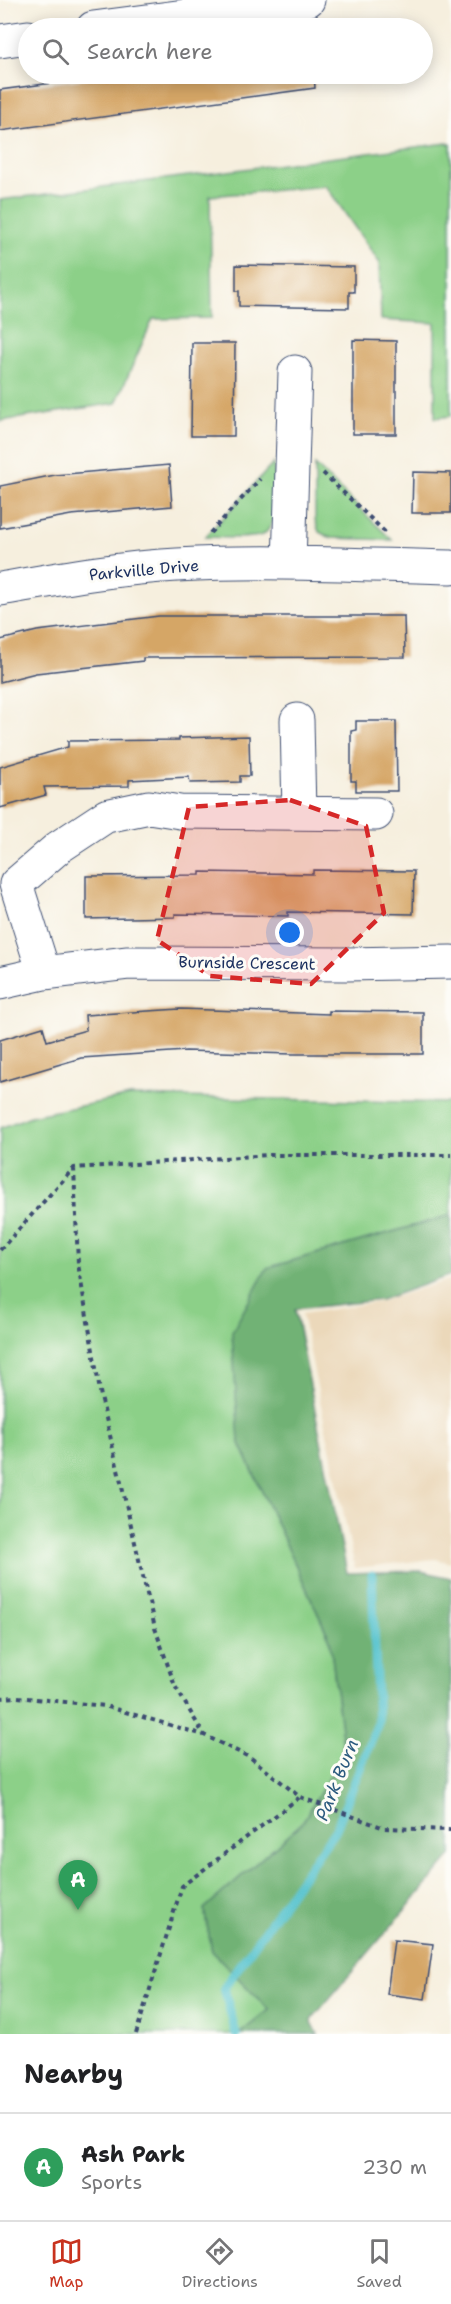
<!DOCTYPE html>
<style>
:root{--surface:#fff;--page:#f2f2f2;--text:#202124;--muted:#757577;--line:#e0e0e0;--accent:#c8321e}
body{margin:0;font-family:"Shantell Sans",sans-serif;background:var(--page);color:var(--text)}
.you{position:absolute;left:290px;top:933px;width:21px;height:21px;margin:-15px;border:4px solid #fff;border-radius:50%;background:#1a73e8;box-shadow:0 0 0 9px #1a73e833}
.badge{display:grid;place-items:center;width:39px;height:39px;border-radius:50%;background:var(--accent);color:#fff;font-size:20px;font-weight:700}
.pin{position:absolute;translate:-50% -50px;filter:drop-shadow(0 2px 3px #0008)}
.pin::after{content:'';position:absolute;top:32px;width:21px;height:18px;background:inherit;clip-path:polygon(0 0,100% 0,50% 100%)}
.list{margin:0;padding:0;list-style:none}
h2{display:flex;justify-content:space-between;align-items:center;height:78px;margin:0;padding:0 24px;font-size:26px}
h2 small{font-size:20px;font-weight:400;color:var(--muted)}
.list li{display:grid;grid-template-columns:39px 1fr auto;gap:18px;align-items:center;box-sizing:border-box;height:108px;padding:0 24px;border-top:2px solid var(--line)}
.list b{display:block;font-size:22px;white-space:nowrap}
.list p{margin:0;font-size:20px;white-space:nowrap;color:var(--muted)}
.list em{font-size:20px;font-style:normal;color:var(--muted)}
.icon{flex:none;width:33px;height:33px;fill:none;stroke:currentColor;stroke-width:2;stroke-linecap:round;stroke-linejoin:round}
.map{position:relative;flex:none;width:451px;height:2034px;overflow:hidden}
.search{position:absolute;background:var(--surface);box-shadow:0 3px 15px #0003;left:18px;right:18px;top:18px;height:66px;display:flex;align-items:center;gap:15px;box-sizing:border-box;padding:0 21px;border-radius:33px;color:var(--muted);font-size:22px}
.sheet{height:186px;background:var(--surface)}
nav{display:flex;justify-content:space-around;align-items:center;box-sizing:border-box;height:84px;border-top:2px solid var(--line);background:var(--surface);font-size:16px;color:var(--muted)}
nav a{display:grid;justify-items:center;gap:3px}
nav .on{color:var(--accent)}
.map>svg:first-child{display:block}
.built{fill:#ebd8ba}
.green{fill:#8cd088;stroke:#548073;stroke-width:1.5}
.forest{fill:#71b274;stroke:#467069;stroke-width:1.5}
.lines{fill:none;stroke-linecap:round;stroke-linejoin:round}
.stream{stroke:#55c2cd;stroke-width:9}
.building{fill:#d5a666}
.minor-casing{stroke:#3c4c71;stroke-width:35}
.path{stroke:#3c4c71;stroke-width:4;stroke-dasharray:4.5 4.5;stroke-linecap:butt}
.minor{stroke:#fff;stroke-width:33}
.marked{fill:#d62828;fill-opacity:0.2;stroke:#d62828;stroke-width:4.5;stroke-dasharray:12 8;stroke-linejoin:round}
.labels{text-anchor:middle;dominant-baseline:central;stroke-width:6;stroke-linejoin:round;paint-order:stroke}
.street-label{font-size:16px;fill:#1b2f5e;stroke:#fdfcf7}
.water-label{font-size:18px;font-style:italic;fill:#2c5b7f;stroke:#fdfcf7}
</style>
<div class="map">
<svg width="451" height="2034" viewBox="0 0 451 2034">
<rect width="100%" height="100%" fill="#fdfcf7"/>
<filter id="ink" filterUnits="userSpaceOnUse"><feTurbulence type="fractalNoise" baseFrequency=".0167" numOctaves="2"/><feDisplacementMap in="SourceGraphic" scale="12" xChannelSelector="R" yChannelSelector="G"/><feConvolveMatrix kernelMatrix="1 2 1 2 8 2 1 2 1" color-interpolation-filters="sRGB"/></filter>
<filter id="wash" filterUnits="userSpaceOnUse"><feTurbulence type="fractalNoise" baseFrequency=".008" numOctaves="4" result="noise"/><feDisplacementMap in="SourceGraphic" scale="24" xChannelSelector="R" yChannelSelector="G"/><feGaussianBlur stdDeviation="1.35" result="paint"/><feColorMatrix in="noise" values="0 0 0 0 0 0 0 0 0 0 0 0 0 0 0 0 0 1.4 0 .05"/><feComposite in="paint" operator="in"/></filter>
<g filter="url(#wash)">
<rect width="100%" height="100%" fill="#f6efde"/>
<path class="built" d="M 451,1279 L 451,1563 L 435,1559 L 355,1568 L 302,1314 L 380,1302 Z"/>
<path class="green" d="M 447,143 L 451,144 L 451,416 L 435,418 L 435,323 L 381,320 L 379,262 L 326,186 L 210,196 L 212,318 L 153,319 L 116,403 L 0,421 L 0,200 Z
M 274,463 C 274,481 281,526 262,535 C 249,540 220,537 205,537 Z
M 315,465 L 392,540 L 331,538 L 319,532 L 315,520 Z
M 130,1096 L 451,1103 L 451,1215 L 268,1268 L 239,1441 L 330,1640 L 344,1753 L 302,1823 L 204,1909 L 212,1951 L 269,2010 L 239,2034 L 0,2034 L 0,1128 L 31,1116 Z"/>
<path class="forest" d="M 451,1215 L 451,1275 L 381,1300 L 295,1309 L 347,1573 L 421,1571 L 451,1578 L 451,1856 L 311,2020 L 318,2034 L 239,2034 L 269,2010 L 212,1951 L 204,1909 L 302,1823 L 344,1753 L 330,1640 L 239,1441 L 232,1332 L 267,1268 Z"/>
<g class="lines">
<path class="stream" d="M 236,2034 L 224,1988 L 336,1829 L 378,1723 L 372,1575"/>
</g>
<g id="blocks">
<path class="building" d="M 120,74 L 314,74 L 315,88 L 0,131 L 0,90 Z
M 236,265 L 354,267 L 354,292 L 349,292 L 349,308 L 239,306 L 239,291 L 236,291 Z
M 353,340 L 396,341 L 396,434 L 353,434 Z
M 192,343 L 235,343 L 234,436 L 191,436 Z
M 169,465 L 172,506 L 71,515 L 0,528 L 0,486 L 55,475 Z
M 413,472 L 451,473 L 451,513 L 412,513 Z
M 159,616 L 404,616 L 405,657 L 143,658 L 143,661 L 36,673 L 0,682 L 0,640 L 37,631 Z
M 356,721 L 396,721 L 397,791 L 356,791 L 356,781 L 351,781 L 351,731 L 356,730 Z
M 249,736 L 250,776 L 240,776 L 240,782 L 190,783 L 189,777 L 129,780 L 129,786 L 44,787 L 46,795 L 0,808 L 0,767 L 68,747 L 68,741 L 179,740 L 179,738 Z
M 313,870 L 414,871 L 413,914 L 288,912 L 288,916 L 175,914 L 175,917 L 86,919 L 86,876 L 200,875 L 200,872 L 313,874 Z
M 180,1009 L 329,1014 L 329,1011 L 423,1012 L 423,1054 L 293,1054 L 186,1051 L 81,1058 L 0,1082 L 0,1040 L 43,1027 L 47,1041 L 86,1030 L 85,1015 Z
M 394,1940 L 433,1944 L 425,1999 L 387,1994 Z"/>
</g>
</g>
<g filter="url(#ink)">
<use href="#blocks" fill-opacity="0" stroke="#3c4c71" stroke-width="1.5"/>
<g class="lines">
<g class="minor-casing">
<path id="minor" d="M 93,28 L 308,0
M 0,41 L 28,37
M 289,563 L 295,372
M 0,589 C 58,579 118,568 177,565 C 268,560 360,565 451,567
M 297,720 L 299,813
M 44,973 L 16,884 L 59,847 L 106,816 L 149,807 L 180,812 L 376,814
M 0,983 L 44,973 L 128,963 L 347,964 L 451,962"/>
</g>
<path class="path" d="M 323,473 L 387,534
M 210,533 L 260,479
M 74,1168 L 78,1264 L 101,1397 L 155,1628 L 175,1686 L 204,1735
M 0,1250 L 74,1168 L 269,1155 L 451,1155
M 0,1698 L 17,1697 L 105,1706 L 204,1735 L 251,1758 L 300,1797 L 384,1828 L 451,1830
M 136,2034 L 182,1886 L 300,1797"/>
<use href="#minor" class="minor"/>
</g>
</g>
<path class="marked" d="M 290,800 L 366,826 L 384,913 L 311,984 L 210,976 L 157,940 L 189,807 Z"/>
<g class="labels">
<g class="street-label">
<text transform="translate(144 570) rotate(-5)">Parkville Drive</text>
<text transform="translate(247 963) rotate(1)">Burnside Crescent</text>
</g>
<g class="water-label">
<text transform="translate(337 1780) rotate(-68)">Park Burn</text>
</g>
</g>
</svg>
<div class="you"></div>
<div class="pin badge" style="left:78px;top:1910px;background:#2e9e5b">A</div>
<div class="search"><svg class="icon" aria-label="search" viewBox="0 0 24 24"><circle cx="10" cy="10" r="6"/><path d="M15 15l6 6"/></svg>Search here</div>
</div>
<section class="sheet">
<h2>Nearby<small></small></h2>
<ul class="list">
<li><span class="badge" style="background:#2e9e5b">A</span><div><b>Ash Park</b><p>Sports</p></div><em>230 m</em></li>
</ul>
</section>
<nav>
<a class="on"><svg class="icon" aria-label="map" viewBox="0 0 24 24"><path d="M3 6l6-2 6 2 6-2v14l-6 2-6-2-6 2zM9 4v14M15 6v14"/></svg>Map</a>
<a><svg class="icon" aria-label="directions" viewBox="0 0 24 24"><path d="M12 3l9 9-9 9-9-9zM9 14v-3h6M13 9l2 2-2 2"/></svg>Directions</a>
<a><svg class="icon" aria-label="saved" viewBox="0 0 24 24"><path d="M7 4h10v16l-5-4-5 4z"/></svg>Saved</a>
</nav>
